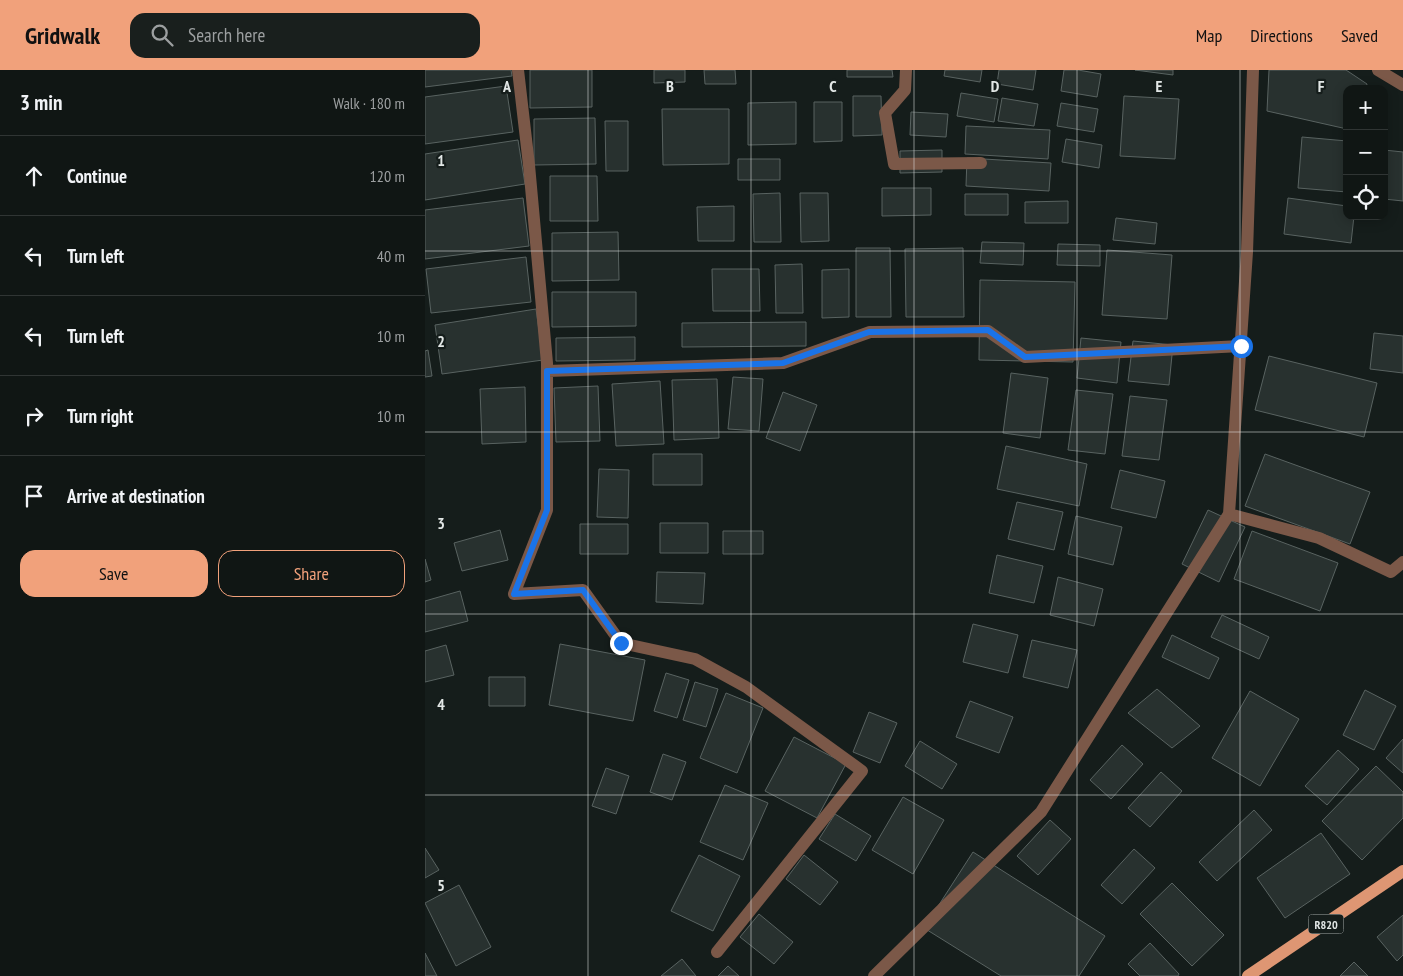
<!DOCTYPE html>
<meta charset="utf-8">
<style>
:root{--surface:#101614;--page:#191f1d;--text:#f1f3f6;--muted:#9c9fa0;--line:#303534;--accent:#f1a17b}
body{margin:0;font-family:"PT Sans Narrow",sans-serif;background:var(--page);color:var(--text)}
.controls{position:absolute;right:15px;top:15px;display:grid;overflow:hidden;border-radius:10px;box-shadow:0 2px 12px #0003}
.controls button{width:45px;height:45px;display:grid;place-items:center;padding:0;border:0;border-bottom:1px solid var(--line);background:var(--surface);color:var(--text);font:25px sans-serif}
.stop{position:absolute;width:15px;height:15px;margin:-11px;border:4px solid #1a73e8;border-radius:50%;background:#fff}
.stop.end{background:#1a73e8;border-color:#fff;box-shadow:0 1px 5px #0008}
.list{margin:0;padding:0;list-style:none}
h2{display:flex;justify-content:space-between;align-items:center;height:65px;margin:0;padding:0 20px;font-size:21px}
h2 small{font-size:16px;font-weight:400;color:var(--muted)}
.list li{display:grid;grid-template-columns:32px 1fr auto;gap:15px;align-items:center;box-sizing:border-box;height:80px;padding:0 20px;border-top:1px solid var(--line)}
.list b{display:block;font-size:19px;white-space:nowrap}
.list em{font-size:16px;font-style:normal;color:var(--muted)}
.actions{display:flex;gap:10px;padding:15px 20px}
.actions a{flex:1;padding:11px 0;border:1px solid var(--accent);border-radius:15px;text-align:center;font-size:18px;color:var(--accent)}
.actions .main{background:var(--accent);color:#111}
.icon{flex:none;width:28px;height:28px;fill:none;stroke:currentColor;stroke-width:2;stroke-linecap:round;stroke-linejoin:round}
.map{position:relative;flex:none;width:978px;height:906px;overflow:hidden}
header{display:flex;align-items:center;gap:30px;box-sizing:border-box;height:70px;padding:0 25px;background:var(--accent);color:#111}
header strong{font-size:24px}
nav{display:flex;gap:28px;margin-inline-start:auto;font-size:18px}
.search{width:350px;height:45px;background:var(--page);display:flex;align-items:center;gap:12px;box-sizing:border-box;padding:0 18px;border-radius:15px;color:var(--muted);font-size:19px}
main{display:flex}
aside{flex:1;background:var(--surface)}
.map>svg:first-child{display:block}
.building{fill:#28312f;stroke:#596361}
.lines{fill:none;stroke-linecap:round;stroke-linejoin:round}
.street{stroke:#7b5848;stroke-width:12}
.primary{stroke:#de9673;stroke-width:12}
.route{stroke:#1a73e8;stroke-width:6}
.grid{fill:none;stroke:#e2e7e6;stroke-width:1;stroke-opacity:0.55}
.labels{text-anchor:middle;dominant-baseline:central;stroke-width:4.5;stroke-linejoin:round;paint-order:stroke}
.shield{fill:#151d1b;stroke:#a4aaa9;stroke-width:1}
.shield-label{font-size:12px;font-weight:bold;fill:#e2e7e6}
.grid-label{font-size:16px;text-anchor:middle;font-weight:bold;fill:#e2e7e6;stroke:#151d1b;stroke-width:4.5;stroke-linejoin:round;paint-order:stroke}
</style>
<header>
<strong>Gridwalk</strong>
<div class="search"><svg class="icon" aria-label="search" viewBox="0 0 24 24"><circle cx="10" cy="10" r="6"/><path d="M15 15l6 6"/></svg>Search here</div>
<nav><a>Map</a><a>Directions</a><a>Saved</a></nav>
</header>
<main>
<aside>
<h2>3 min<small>Walk · 180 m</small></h2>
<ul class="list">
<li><svg class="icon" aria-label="ahead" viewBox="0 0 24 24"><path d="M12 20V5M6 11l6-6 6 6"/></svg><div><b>Continue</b></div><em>120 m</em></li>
<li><svg class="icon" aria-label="left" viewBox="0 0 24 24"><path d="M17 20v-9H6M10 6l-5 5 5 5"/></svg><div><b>Turn left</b></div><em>40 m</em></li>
<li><svg class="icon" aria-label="left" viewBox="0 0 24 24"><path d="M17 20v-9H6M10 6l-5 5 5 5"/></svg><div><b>Turn left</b></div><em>10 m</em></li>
<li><svg class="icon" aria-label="right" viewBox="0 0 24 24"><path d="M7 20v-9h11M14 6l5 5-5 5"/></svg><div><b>Turn right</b></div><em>10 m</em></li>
<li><svg class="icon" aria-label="arrive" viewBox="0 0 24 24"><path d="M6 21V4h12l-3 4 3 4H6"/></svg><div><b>Arrive at destination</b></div></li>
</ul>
<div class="actions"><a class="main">Save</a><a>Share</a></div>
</aside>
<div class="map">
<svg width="978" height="906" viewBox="0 0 978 906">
<rect width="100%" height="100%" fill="#151d1b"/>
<path class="building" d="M 0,0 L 86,0 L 87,6 L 0,17 Z
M 105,0 L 167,0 L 167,37 L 105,38 Z
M 229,0 L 260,0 L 260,12 L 229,13 Z
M 279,0 L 310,0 L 311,14 L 280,14 Z
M 422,0 L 467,0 L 468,7 L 422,7 Z
M 520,0 L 557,0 L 555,12 L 519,6 Z
M 574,0 L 611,0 L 608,20 L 572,14 Z
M 639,0 L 653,0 L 676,4 L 672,27 L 636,21 Z
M 710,0 L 748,0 L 748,5 Z
M 844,0 L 921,0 L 942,14 L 941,19 L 922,19 L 922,59 L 842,41 Z
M 81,16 L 88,62 L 0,74 L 0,27 Z
M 536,23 L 573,29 L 569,52 L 532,46 Z
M 428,26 L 456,26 L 457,65 L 428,66 Z
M 699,26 L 754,29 L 750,89 L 695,86 Z
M 577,28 L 613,34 L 609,56 L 573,51 Z
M 371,32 L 371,74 L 323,75 L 323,33 Z
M 389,32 L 417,32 L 417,71 L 389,72 Z
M 636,33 L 673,39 L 669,62 L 632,56 Z
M 237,39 L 304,39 L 304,94 L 238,95 Z
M 486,42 L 523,44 L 521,67 L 485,65 Z
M 170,48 L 171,94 L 109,95 L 109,49 Z
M 180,51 L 203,51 L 203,101 L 181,101 Z
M 541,56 L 625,60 L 623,89 L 540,84 Z
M 877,67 L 922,71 L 922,122 L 873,118 Z
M 641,69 L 677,75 L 674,98 L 637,92 Z
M 93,70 L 100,114 L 0,130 L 0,84 Z
M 517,80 L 517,102 L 475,103 L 475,81 Z
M 959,80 L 978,82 L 978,131 L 959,129 Z
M 542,88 L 626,93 L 624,121 L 541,116 Z
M 313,89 L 355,89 L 355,110 L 313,110 Z
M 125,106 L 172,106 L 173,151 L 125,151 Z
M 457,118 L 506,118 L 506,145 L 457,146 Z
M 355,123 L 356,172 L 329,172 L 328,124 Z
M 375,123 L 403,123 L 404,171 L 376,172 Z
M 540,124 L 583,124 L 583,145 L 540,145 Z
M 98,128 L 104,176 L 0,189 L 0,140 Z
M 863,128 L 922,136 L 922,146 L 929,146 L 926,173 L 859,164 Z
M 643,131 L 643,153 L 600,153 L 600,132 Z
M 309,136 L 309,171 L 273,171 L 272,137 Z
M 691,148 L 732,153 L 730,174 L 688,170 Z
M 193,162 L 194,210 L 127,211 L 127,163 Z
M 557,172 L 599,173 L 598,195 L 555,193 Z
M 633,174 L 675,175 L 675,196 L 632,195 Z
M 431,178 L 465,178 L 466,247 L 431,247 Z
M 538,178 L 539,247 L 481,247 L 480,179 Z
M 682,180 L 747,185 L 742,249 L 677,245 Z
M 101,187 L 106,232 L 6,243 L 1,199 Z
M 377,194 L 378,243 L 351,243 L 350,195 Z
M 287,199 L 334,199 L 335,241 L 288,241 Z
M 424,199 L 424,247 L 397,248 L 397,200 Z
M 555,210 L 650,212 L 648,292 L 554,290 Z
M 127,222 L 211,222 L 211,256 L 127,257 Z
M 111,239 L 118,290 L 17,304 L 10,255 Z
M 381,252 L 381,276 L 257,277 L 257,253 Z
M 949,263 L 978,266 L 978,303 L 945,299 Z
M 210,267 L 210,290 L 131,291 L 131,268 Z
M 656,268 L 696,272 L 692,313 L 652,308 Z
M 708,271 L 748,275 L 744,315 L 703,311 Z
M 3,280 L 7,306 L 0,307 L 0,281 Z
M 844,286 L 952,313 L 939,367 L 830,340 Z
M 586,303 L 623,308 L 615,368 L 578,363 Z
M 308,307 L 338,309 L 334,361 L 303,359 Z
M 292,309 L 294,368 L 249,370 L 247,310 Z
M 235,311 L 239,374 L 191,376 L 187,314 Z
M 173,316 L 175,371 L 131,372 L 129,318 Z
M 100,317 L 101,372 L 57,374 L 55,319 Z
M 651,320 L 688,324 L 680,384 L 643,380 Z
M 358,322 L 392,335 L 375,381 L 341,368 Z
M 705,326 L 742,330 L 734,390 L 697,386 Z
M 581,376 L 662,394 L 654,436 L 572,419 Z
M 228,384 L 277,384 L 277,415 L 228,415 Z
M 840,384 L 945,422 L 925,474 L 820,436 Z
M 174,399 L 204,400 L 203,448 L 172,447 Z
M 695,400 L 740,411 L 731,448 L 686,438 Z
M 592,432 L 638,442 L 629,480 L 583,469 Z
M 783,440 L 820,457 L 794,512 L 757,494 Z
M 651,446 L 697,457 L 688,495 L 643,484 Z
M 235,453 L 283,453 L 283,483 L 235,483 Z
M 155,454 L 203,454 L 203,484 L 155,484 Z
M 75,460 L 83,490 L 37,501 L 29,473 Z
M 298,461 L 338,461 L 338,484 L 298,484 Z
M 827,461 L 913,493 L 895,541 L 809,509 Z
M 572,485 L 618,496 L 609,533 L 564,523 Z
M 0,489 L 6,510 L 0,512 Z
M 232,502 L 280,503 L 278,534 L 231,532 Z
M 633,507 L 678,519 L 669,556 L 625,545 Z
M 35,521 L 43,551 L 0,562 L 0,531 Z
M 797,545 L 844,567 L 834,589 L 786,567 Z
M 548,554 L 593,565 L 583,603 L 538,592 Z
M 747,565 L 794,588 L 784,609 L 737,587 Z
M 607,570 L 652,580 L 643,618 L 598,607 Z
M 135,574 L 220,590 L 208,651 L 124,635 Z
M 21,575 L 29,605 L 0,612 L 0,581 Z
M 241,603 L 264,610 L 252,648 L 229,641 Z
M 64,607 L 100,607 L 100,636 L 64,636 Z
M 270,612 L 293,619 L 281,657 L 258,650 Z
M 732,619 L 775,656 L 747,678 L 703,643 Z
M 940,620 L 971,636 L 949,680 L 918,665 Z
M 825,621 L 874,649 L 835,716 L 787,688 Z
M 301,623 L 338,638 L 312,703 L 275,688 Z
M 545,631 L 588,647 L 574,683 L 531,667 Z
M 444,642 L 472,653 L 455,693 L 428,682 Z
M 369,667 L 421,694 L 392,748 L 340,721 Z
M 978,669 L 978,703 L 961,688 Z
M 495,671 L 532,694 L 517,719 L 480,696 Z
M 697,675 L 718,694 L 686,729 L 665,710 Z
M 913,680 L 934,699 L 902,735 L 880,716 Z
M 238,684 L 261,692 L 247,730 L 225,722 Z
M 951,696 L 978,722 L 978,748 L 937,790 L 897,751 Z
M 181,698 L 204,706 L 191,744 L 167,736 Z
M 736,702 L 757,721 L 725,757 L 703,738 Z
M 300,715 L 343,733 L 318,790 L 275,772 Z
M 478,727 L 519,750 L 488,804 L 447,780 Z
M 829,740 L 847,760 L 792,811 L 774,792 Z
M 410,744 L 446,766 L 431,791 L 394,769 Z
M 625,750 L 646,769 L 613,805 L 592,786 Z
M 896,763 L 925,804 L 860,848 L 832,808 Z
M 0,778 L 14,800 L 0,808 Z
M 709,779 L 730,798 L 697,834 L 676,815 Z
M 548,782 L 680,866 L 654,906 L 576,906 L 499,858 Z
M 274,785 L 315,806 L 288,861 L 246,841 Z
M 379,785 L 413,812 L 395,835 L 361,809 Z
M 747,813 L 799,865 L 767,896 L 715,844 Z
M 34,815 L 66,877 L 31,896 L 0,833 Z
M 334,844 L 368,872 L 349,894 L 315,867 Z
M 978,845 L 978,885 L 972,891 L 952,867 Z
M 725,873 L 754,904 L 753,906 L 715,906 L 703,894 Z
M 0,883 L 12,906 L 0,906 Z
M 257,889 L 271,906 L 236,906 Z
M 929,892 L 943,906 L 915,906 Z
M 303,896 L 314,906 L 293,906 Z"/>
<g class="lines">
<path class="street" d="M 93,0 L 104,95 L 122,293 L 122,440 L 89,524 L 158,520 L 196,573 L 270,589 L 321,617 L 437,701 L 292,882
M 481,0 L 480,20 L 460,43 L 469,94 L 556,93
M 953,0 L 978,15
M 122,301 L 358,293 L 445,262 L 563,261 L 600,287 L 816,276
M 804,444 L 894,468 L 966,502 L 978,492
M 449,906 L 616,742 L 804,444 L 822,182 L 828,0"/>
<path class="primary" d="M 823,906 L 978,801"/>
</g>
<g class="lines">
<path class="route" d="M 196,573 L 158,520 L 89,524 L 122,440 L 122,301 L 358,293 L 444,262 L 563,260 L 600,287 L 816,276"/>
</g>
<path class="grid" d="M 163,0 L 163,906M 326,0 L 326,906M 489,0 L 489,906M 652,0 L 652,906M 815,0 L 815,906M 0,181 L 978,181M 0,362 L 978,362M 0,544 L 978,544M 0,725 L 978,725"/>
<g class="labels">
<rect class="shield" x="883.5" y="844.5" width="35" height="19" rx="4"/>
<g class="shield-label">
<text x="901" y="854">R820</text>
</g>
</g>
<g class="grid-label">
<text x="82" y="22">A</text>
<text x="245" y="22">B</text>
<text x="408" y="22">C</text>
<text x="570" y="22">D</text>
<text x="734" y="22">E</text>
<text x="896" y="22">F</text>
<text x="16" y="96">1</text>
<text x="16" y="277">2</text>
<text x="16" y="459">3</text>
<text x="16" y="640">4</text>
<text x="16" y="821">5</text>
</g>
</svg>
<div class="controls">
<button>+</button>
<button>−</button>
<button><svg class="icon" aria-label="locate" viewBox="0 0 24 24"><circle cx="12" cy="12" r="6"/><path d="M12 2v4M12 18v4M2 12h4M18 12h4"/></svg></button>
</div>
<div class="stop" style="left:816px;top:276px"></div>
<div class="stop end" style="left:196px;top:573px"></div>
</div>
</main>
